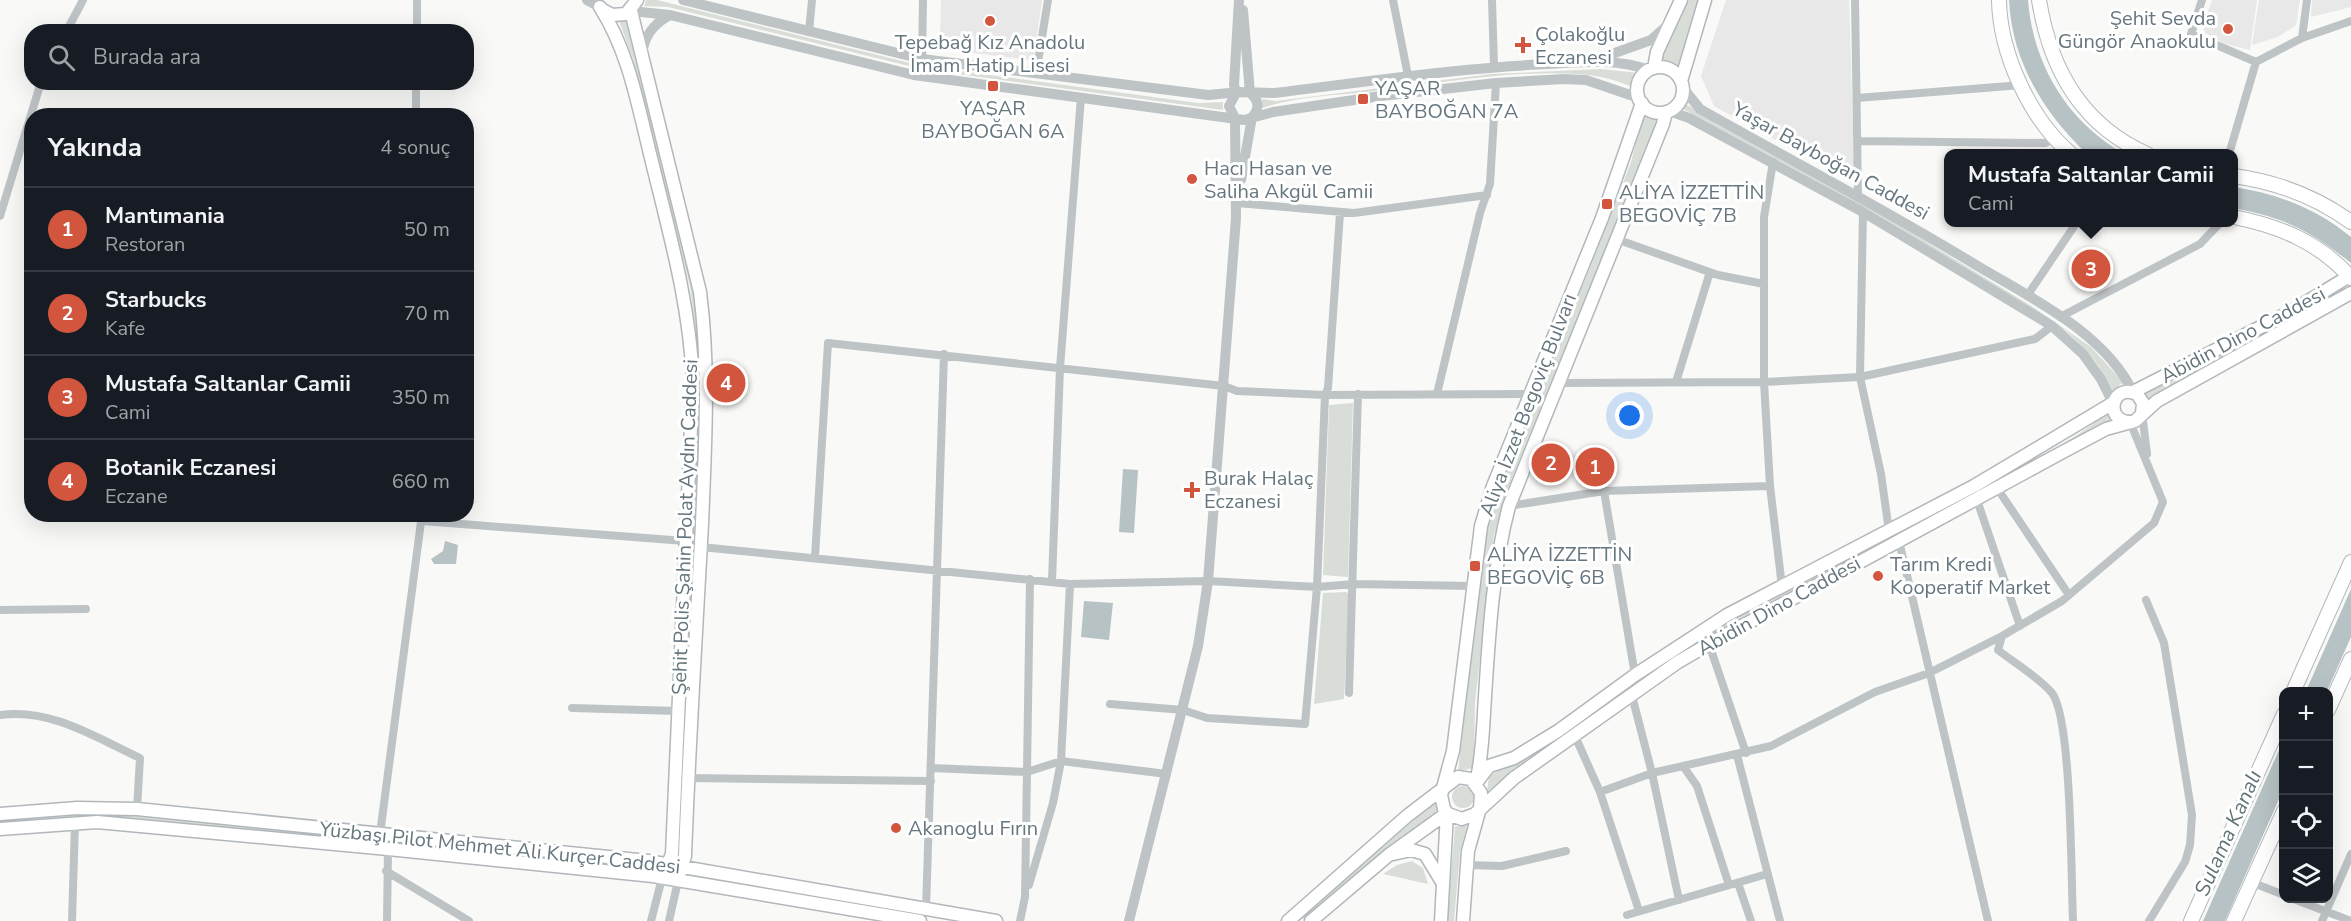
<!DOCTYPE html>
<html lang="tr">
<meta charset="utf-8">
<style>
:root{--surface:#171b24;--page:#20242c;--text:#f1f3f6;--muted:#9ea1a6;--line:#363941;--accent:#d2563e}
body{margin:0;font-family:"Nunito Sans",sans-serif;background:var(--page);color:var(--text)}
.controls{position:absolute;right:18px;bottom:18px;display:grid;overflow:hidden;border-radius:12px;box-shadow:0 6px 24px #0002}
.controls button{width:54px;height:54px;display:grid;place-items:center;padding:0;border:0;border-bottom:2px solid var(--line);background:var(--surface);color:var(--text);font:30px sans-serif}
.you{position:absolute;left:1630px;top:416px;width:21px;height:21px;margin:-15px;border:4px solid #fff;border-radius:50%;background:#1a73e8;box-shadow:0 0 0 9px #1a73e833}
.badge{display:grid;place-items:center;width:39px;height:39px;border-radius:50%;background:var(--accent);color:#fff;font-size:20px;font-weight:700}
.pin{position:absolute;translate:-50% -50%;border:3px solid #fff;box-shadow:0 2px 6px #0006}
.popup{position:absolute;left:1944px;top:149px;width:294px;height:78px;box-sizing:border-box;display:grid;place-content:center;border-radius:12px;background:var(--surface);filter:drop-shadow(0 2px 4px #0005);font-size:20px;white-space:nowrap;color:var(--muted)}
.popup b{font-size:22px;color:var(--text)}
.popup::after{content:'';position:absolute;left:50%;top:100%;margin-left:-12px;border:12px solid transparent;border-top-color:var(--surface)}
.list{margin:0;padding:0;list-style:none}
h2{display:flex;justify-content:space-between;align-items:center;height:78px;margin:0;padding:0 24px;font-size:26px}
h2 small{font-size:20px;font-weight:400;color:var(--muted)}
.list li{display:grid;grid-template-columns:39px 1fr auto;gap:18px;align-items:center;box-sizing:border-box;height:84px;padding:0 24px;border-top:2px solid var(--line)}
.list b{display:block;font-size:22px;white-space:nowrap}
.list p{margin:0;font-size:20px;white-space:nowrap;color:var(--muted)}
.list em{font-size:20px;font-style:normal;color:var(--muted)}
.icon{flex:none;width:33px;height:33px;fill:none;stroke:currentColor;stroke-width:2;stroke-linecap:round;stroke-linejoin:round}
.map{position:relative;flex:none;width:2351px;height:921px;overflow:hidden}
.search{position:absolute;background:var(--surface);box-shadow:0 6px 24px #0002;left:24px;top:24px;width:450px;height:66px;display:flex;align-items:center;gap:15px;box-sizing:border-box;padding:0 21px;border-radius:24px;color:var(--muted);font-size:22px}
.panel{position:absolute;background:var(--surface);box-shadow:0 6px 24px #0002;left:24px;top:108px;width:450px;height:414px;border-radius:24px}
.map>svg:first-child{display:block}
.built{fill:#e7e8e7}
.green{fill:#d9ddd7}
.water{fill:#b7c2c5}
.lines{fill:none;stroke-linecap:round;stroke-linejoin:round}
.secondary-casing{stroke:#b1b7bb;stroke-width:15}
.primary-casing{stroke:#b2b8bb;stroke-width:16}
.minor{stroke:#bec3c6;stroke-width:8}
.tertiary{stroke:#bec3c6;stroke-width:10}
.secondary{stroke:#fff;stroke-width:12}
.primary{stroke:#fff;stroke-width:14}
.poi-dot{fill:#d2563e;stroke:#fff;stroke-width:2}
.labels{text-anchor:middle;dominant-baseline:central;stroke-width:6;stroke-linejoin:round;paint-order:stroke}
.poi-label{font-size:20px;fill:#66767f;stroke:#fff;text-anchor:start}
.street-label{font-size:20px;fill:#66767f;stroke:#fff}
.water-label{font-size:21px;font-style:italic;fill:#627478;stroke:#fff}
</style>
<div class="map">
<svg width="2351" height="921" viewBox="0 0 2351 921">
<rect width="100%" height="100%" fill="#f9f9f7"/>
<path class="built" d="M 941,0 L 1042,0 L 1034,57 L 1027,60 L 944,49 L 940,42 Z
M 1726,0 L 1849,0 L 1854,165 L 1846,179 L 1714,106 L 1701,76 Z
M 2212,0 L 2257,0 L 2250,50 L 2225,44 L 2205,33 L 2203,25 Z
M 2259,0 L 2300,0 L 2296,25 L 2278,37 L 2252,45 Z
M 2312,0 L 2351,0 L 2351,7 L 2311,17 Z"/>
<path class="green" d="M 646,0 L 657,0 L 922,66 L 1198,103 L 1223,102 L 1223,110 L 921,69 L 668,7 L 644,6 Z
M 1689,0 L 1698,0 L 1677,69 L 1660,63 Z
M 619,21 L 629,21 L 635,58 L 692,286 L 699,327 L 701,399 L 679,856 L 677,856 L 700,368 L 690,286 L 633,59 Z
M 1601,69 L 1639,73 L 1635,88 C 1616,80 1598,75 1577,74 C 1514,70 1448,82 1385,90 C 1345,95 1301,95 1262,108 L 1262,99 L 1276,101 L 1491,74 Z
M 1683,102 L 1720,126 L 1871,208 L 2033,307 L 2091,347 L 2123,382 L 2113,392 C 2103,367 2086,349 2066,331 L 1870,210 L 1681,108 Z
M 1644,112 L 1660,116 L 1508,488 L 1494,535 L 1475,703 L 1474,768 L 1458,771 L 1486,534 L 1500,486 L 1590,268 L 1631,162 Z
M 2343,288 L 2345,292 L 2148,400 L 2145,393 L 2179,378 Z
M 1353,403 L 1348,577 L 1323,575 L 1329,405 Z
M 2107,413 L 2112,421 L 1710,636 L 1530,759 L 1487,792 L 1489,775 C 1580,732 1654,663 1742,614 C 1818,572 1897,533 1975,492 C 2019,468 2068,445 2107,413 Z
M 1346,592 L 1349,594 L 1344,699 L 1314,704 L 1323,593 Z
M1452 797a11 11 0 1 1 22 0a11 11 0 1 1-22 0Z
M 1436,801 L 1438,816 C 1424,824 1410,831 1398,841 C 1379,854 1313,921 1296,921 Z
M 85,813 L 113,813 L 657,867 L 656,871 L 113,817 L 0,823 L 0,819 Z
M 1455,826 L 1467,826 L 1460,852 L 1454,921 L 1447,921 Z
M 1412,861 L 1423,868 L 1428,884 L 1383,874 L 1397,865 Z"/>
<path class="water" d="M 2009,0 L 2028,0 C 2033,64 2067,121 2123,153 L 2086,153 C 2043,112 2012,61 2009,0 Z
M 2234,187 C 2278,194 2316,208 2351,237 L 2351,263 C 2307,229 2288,219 2234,208 Z
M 1123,469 L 1138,470 L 1134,533 L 1119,532 Z
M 445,541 L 458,545 L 456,564 L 434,564 L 431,559 L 443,551 Z
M 2351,589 L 2351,637 L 2327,691 L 2306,691 Z
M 1084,601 L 1113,603 L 1109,640 L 1081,637 Z
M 2283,741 L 2283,790 L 2225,921 L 2203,921 Z"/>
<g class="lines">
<g class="secondary-casing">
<path id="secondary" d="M 600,7 C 629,52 638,106 651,158 C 669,232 690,305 693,382 L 672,854 L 665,871
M 603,10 L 612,15 L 626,14 L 637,0
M 631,11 L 700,292 C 710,370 705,446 702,524 C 696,635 689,746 685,856 L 680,873
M1637 90a23 23 0 1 1 46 0a23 23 0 1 1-46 0Z
M 1654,68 L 1657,52 L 1681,0
M 1681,81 L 1705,0
M 1642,103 L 1602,218 L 1493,486 L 1481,526 L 1453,751 L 1441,795 L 1444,809 L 1448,814 L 1462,819 L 1475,814 L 1514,778 L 1678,662 L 1709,644 L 2059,454 L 2106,429 L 2135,421 L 2157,401 L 2351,293
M 2133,392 L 2292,311 L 2351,275
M 2130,422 C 2103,421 2112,382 2137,394 L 2143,403 L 2142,413
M 1477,778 C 1483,751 1483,724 1485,697 C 1489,633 1493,567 1509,506 L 1663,124 L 1666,112
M 1476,783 L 1489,766 L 1514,758 L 1558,731 L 1635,675 L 1727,615 L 1974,486 L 2113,403
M 0,814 L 77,808 L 137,809 L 648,861 L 996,921
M 0,829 L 97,822 L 388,849 L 653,876 L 920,921
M 1393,854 L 1411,850 L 1425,854 L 1442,882
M 1288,921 L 1407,816 L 1458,777 L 1471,779 L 1481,793 L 1480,808 L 1468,851 L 1463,921
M 1311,921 L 1390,854 L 1447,813
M 1441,921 L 1447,813"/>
</g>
<g class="primary-casing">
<path id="primary" d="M 1999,0 C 2000,54 2030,119 2071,154
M 2039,0 C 2050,69 2081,125 2147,154
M 2234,176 C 2277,182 2315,196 2351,222
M 2234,217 C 2279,226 2319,242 2351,278
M 2293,692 L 2351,562
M 2328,710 L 2351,659
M 2191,921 L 2284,714
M 2234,921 L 2284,811"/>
</g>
<path class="minor" d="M 1393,0 L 1408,76
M 1492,0 L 1494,66
M 1855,0 L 1858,196
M 2202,0 L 2191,34 L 2256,62 L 2229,154
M 66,32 L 83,0
M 417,32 L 417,0
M 809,32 L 812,0
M 2302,38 L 2307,0
M 922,59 L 923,0
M 2256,62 L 2302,38 L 2351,21
M 1036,74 L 1048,0
M 1857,98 L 2022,85
M 416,116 L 416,82
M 1859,141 L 2045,143 L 2057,138
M 1237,203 L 1354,213 L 1487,195
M 1863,212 L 1860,377 L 2035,339 L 2052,326
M 0,216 L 41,82
M 1616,239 L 1718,275 L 1764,284
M 2027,296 L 2077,222
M 2060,317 L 2200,244 L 2221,222
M 1676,382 L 1710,272
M 1558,383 L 1764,382 L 1764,217 L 1773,162
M 1437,394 L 1480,213 L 1490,184 L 1496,83
M 2142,413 L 2147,454
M 1997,488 L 2069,595
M 1604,491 L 1635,675
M 1977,500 L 2020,626
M 1509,506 L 1604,491 L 1770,486
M 422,521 L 685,541
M 1899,541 L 1988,921
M 701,547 L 1070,584 L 1208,581 L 1317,587 L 1354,584 L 1473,586
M 815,557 L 828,343 L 1224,386 L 1237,391 L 1325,395 L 1529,394
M 1052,581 L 1060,368 L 1081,97
M 1782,587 L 1770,486 L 1764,382 L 1860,377 L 1881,474 L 1889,531
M 2146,600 L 2164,643 L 2192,815 L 2190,845 L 2185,862 L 2149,921
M 0,610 L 86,609
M 1709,644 L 1746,753
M 1349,693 L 1358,394
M 1632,696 L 1652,773 L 1771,746 L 1875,692 L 1929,673 L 2002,636
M 1110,704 L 1183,710 L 1207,718 L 1305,724 L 1317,587 L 1325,395 L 1328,388 L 1340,213
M 572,708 L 678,711
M 0,715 C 51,708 95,737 140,758 L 137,809
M 1575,736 L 1600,792 L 1639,911
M 1737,755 L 1780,921
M 1683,766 L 1697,786 L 1729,885
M 931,768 L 1027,772 L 1061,761 L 1167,774
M 688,778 L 931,781
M 1600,792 L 1652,773 L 1679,900
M 380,834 L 422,514
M 1467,865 L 1502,866 L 1566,851
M 386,871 L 469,921
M 2251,882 L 2284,895
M 1738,883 L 1751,921
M 1029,885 L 1053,803 L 1061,761 L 1070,584
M 2291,898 L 2351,921
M 926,909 L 944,354
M 1627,915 L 1767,874
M 72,921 L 75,823
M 387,921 L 388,849
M 651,921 L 662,878
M 669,921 L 678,881
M 1020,921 L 1025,897 L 1030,579
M 2073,921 C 2071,881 2072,719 2052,693 C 2040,678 2013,662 1998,650 L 2002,636 L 2062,601 L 2154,523 L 2163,502 L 2130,422
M 2322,921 L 2351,854"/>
<path class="tertiary" d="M 587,0 L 600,7
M 683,0 L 922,59 L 1208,95 L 1240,92 L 1274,93 C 1366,82 1457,68 1549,64 C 1582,62 1617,58 1649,70
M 1243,10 L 1250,93
M 631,11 L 670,15 L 914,75 L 1244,120 L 1273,112 L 1381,96 L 1496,83 L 1564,79 L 1586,80 L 1639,98
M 642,55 C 644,36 653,24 670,15
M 1598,59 L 1651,40 L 1669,24
M 1683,88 L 1700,109 C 1792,161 1886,210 1976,265 C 2031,298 2104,332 2133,392
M 1236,93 L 1234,85 L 1239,0
M 1669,111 L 1689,118 L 1863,212 L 2052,326 L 2083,354 L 2101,379 L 2113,403
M 1241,180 L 1252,117 C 1260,109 1259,100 1250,93
M 1129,921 L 1198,646 L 1208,581 L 1236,218 L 1235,118 L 1229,106 L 1236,93"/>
<use href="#secondary" class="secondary"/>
<use href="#primary" class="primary"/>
</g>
<g class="poi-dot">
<circle cx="990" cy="21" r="6"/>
<circle cx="2228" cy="29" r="6"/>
<path d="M1520 36h6v6h6v6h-6v6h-6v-6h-6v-6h6z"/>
<rect x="987" y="80" width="12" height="12" rx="3"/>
<rect x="1357" y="93" width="12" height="12" rx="3"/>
<circle cx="1192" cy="179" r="6"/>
<rect x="1601" y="198" width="12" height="12" rx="3"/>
<path d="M1189 481h6v6h6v6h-6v6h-6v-6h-6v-6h6z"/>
<rect x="1469" y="560" width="12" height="12" rx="3"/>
<circle cx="1878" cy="576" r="6"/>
<circle cx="896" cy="828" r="6"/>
</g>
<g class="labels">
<g class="poi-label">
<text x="2216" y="18" text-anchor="end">Şehit Sevda<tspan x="2216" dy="23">Güngör Anaokulu</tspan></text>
<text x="1535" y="34">Çolakoğlu<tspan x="1535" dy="23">Eczanesi</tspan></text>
<text x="990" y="42" text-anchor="middle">Tepebağ Kız Anadolu<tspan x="990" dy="23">İmam Hatip Lisesi</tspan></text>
<text x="1375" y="88">YAŞAR<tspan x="1375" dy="23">BAYBOĞAN 7A</tspan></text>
<text x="993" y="108" text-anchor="middle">YAŞAR<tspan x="993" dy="23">BAYBOĞAN 6A</tspan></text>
<text x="1204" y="168">Hacı Hasan ve<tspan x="1204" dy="23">Saliha Akgül Camii</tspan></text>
<text x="1619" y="192">ALİYA İZZETTİN<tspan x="1619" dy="23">BEGOVİÇ 7B</tspan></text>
<text x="1204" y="478">Burak Halaç<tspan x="1204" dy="23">Eczanesi</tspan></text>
<text x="1487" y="554">ALİYA İZZETTİN<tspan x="1487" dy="23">BEGOVİÇ 6B</tspan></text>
<text x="1890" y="564">Tarım Kredi<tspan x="1890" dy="23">Kooperatif Market</tspan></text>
<text x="908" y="828">Akanoglu Fırın</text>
</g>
<g class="street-label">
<text transform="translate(1831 161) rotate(29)">Yaşar Bayboğan Caddesi</text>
<text transform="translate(2243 335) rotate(-28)">Abidin Dino Caddesi</text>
<text transform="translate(1528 405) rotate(-69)">Aliya İzzet Begoviç Bulvarı</text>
<text transform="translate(685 527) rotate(-88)">Şehit Polis Şahin Polat Aydın Caddesi</text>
<text transform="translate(1779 606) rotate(-29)">Abidin Dino Caddesi</text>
<text transform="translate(500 848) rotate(6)">Yüzbaşı Pilot Mehmet Ali Kurçer Caddesi</text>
</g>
<g class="water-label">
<text transform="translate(2228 833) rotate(-66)">Sulama Kanalı</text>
</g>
</g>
</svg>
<div class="controls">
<button>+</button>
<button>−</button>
<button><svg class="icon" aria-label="locate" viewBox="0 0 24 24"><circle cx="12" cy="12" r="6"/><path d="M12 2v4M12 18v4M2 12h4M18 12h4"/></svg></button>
<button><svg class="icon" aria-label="layers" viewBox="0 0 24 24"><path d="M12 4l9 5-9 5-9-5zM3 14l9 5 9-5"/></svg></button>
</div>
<div class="you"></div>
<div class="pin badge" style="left:1595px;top:467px">1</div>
<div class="pin badge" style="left:1551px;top:463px">2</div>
<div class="pin badge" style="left:2091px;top:269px">3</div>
<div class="popup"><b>Mustafa Saltanlar Camii</b>Cami</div>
<div class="pin badge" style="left:726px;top:383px">4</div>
<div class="search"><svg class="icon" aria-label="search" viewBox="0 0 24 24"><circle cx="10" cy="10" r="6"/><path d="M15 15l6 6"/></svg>Burada ara</div>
<section class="panel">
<h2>Yakında<small>4 sonuç</small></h2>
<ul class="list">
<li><span class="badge">1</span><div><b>Mantımania</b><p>Restoran</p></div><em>50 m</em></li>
<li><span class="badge">2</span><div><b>Starbucks</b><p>Kafe</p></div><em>70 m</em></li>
<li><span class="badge">3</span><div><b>Mustafa Saltanlar Camii</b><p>Cami</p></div><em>350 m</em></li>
<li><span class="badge">4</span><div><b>Botanik Eczanesi</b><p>Eczane</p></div><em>660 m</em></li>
</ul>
</section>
</div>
